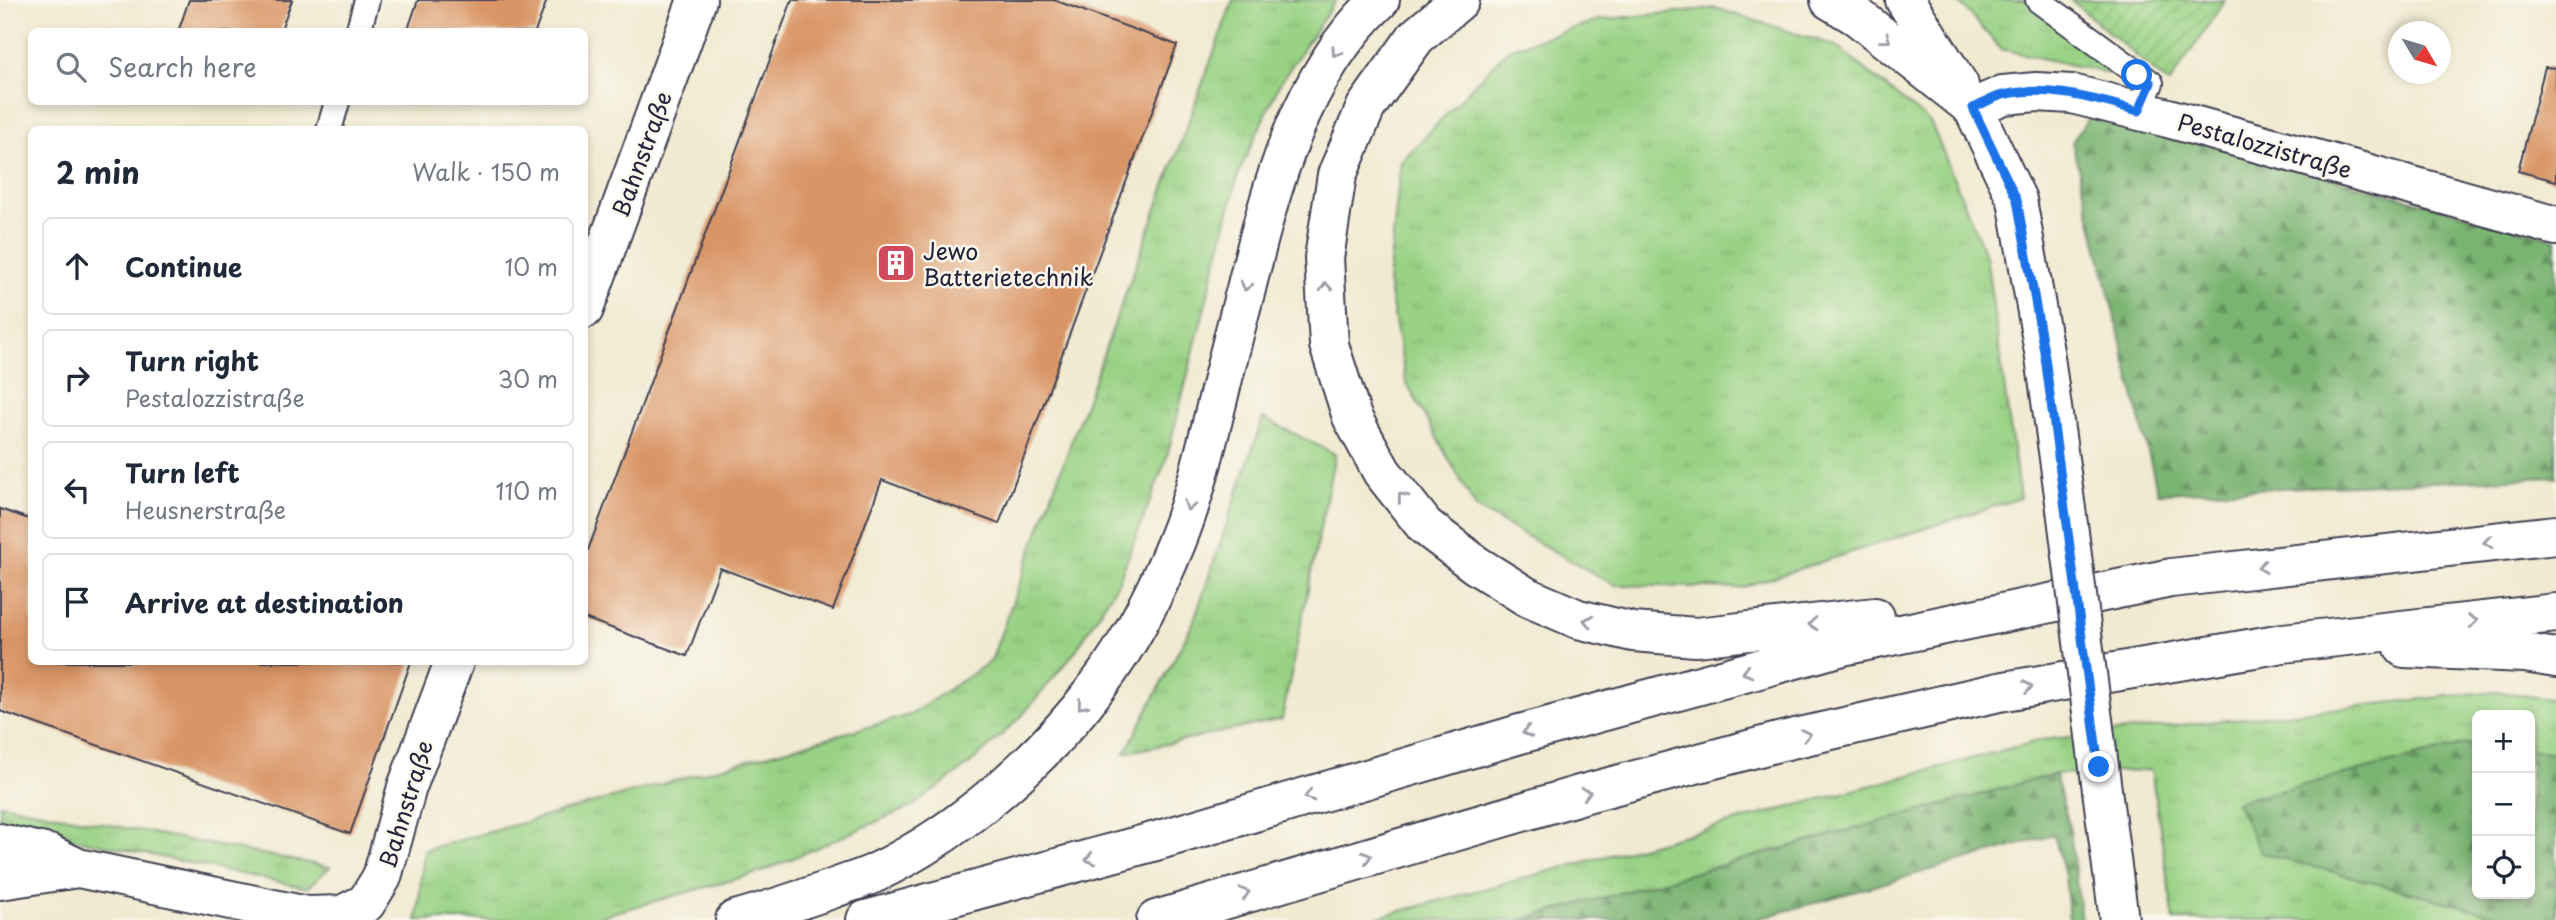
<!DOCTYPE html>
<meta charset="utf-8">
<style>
:root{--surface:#fff;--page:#f6f6f7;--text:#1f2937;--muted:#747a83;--line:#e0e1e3}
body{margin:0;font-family:"Playpen Sans",sans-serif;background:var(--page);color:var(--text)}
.controls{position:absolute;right:21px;bottom:21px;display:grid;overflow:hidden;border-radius:10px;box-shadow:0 4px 10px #0003}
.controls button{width:63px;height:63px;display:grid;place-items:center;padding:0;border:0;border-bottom:2px solid var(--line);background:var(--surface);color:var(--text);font:35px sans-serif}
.compass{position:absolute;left:2388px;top:21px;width:63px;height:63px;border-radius:50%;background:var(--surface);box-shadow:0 4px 10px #0003;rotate:128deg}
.stop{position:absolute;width:21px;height:21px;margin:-16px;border:5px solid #1a73e8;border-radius:50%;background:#fff}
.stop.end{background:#1a73e8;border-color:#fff;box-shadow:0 2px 7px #0008}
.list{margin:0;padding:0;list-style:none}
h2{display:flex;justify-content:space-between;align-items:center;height:91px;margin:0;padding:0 28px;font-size:30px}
h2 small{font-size:23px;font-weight:400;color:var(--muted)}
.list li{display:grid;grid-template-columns:46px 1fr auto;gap:21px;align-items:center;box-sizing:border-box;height:98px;margin:0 14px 14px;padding:0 14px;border:2px solid var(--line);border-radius:10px}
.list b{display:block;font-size:26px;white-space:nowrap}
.list p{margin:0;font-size:23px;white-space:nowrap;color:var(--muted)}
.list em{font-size:23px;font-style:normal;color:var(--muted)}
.icon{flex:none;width:38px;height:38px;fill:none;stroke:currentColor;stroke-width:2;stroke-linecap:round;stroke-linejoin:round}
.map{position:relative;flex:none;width:2556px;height:920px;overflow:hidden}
.search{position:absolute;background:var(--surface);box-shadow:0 4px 10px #0003;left:28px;top:28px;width:560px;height:77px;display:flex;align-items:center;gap:18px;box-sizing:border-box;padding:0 24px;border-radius:10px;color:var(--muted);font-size:26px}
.panel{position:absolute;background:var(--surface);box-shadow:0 4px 10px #0003;left:28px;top:126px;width:560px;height:539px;border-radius:10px}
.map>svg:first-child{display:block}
.grass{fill:url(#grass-tufts);stroke:#5e7a60;stroke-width:2;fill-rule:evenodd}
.forest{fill:url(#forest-firs);stroke:#4e6b56;stroke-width:2}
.garden{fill:url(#garden-furrows);stroke:#5e7a60;stroke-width:2}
.building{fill:#d99566}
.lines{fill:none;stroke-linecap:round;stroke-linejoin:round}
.service-casing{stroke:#414052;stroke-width:28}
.minor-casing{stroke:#414052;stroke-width:42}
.motorway-casing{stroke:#414052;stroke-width:42}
.service{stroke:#fff;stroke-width:24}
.minor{stroke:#fff;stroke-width:38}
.motorway{stroke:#fff;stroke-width:38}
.minor-bridge-casing{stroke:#414052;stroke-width:42;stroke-linecap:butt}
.minor-bridge{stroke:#fff;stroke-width:38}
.oneway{stroke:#9c9ca7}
.route{stroke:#1a73e8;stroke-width:9}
.labels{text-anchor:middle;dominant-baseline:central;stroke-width:5;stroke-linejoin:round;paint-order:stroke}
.street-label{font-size:23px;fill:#22223b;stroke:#fbf7ec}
.poi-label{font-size:23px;fill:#22223b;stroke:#fbf7ec;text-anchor:start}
</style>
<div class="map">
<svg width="2556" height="920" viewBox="0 0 2556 920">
<defs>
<pattern id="grass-tufts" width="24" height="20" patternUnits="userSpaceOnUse" patternTransform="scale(1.75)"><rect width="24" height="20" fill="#99d285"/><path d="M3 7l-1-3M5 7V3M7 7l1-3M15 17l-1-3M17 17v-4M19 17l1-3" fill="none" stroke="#84b474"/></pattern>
<pattern id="forest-firs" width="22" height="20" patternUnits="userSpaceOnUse" patternTransform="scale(1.75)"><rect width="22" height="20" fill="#7ab472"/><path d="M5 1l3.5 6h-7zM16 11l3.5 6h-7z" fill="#64925f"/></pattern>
<pattern id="garden-furrows" width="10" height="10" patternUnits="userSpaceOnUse" patternTransform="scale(1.75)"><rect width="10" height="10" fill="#99d285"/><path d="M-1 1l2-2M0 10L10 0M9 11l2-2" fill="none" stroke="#84b474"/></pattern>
</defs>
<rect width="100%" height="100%" fill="#fbf7ec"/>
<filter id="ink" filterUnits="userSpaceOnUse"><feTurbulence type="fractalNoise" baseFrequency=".0143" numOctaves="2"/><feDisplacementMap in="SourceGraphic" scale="14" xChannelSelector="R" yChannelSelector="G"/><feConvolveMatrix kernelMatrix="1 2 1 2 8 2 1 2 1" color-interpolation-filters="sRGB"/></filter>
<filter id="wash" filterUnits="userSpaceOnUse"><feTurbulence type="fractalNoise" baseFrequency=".00686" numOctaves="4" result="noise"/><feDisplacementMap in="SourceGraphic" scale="28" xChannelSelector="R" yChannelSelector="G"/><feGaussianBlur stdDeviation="1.57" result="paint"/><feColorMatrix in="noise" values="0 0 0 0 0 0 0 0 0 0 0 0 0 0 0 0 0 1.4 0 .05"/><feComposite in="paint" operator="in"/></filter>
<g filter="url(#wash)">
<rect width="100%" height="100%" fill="#f0ead1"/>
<path class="grass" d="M 1233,0 L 1336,0 L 1280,83 L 1239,172 L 1166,460 L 1118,583 L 1075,652 L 1021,717 L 970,764 L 913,806 L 761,872 L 587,920 L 417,920 L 424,850 L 910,715 L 991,661 Z
M 1957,0 L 2037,0 L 2125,77 L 2001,49 Z
M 1715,8 L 1836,46 L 1931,123 L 1986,256 L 2020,498 L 1740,588 L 1615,585 L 1476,508 L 1406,382 L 1388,282 L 1401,162 L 1508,49 L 1598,20 Z
M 1263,418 L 1335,454 L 1282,719 L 1125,753 L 1193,623 Z
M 2496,691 L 2556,700 L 2556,920 L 2174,920 L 2151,770 L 2055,774 L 1521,920 L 1367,920 L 2041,740 ZM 2477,715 L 2530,715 L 2530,894 L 2477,894 Z
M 0,804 L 330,867 L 307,888 L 0,823 Z"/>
<path class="forest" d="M 2092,113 L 2556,239 L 2556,477 L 2158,493 L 2072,142 Z
M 2466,744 L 2477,745 L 2477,894 L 2530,894 L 2530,750 L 2556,753 L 2556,920 L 2514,920 L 2261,853 L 2236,802 Z
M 2055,774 L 2070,830 L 2081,920 L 2069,920 L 2065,875 L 2054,835 L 1754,920 L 1521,920 Z"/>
<path class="garden" d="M 2071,0 L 2225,0 L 2169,84 Z"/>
<g id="blocks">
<path class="building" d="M 189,0 L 292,0 L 280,32 L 178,32 Z
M 418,0 L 547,0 L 535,32 L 407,32 Z
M 792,0 L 1054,0 L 1177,45 L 999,524 L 882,480 L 833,610 L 720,568 L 687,656 L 584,618 L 584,561 Z
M 2545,67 L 2556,68 L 2556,181 L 2518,171 Z
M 0,509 L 32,520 L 32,662 L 411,662 L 350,834 L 0,711 Z"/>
</g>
</g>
<g filter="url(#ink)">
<use href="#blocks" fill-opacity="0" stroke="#414052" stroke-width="2"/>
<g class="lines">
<g class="service-casing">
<path id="service" d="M 2038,0 L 2151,83 L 2139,111
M 358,32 L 367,0
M 329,130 L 337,102"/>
</g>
<g class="minor-casing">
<path id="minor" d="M 584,309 L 697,0
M 2066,509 L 2045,357 L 2017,200 L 1973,108 L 2003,95 L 2036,92 L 2072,94 L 2168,118 L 2556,226
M 2099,767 L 2119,920
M 0,843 L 49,854 L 78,868 L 0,880
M 78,868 L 307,916 L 342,915 L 366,903 L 382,877 L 407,787 L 454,662"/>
</g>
<g class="motorway-casing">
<path id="motorway" d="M 1460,0 L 1416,37 L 1366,107 L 1337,175 L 1324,258 L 1329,345 L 1352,417 L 1382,472 L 1425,526 L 1476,565 L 1527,597 L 1578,619 L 1633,632 L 1696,637 L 1875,617
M 1830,0 L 1858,17 L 1973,108
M 1905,0 L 1959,85
M 2404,648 L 2525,653 L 2556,658
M 735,920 C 768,911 800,900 832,889 C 847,883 863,879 877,872 C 960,832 1044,759 1099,684 C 1131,642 1156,592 1176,543 C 1192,504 1202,463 1212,423 C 1223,378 1234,333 1246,289 C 1271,187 1300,74 1380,0
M 866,920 L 1156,841 L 1520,734 L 1843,646 L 2171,578 L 2556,535
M 1156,920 L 1583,794 L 1778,742 L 1999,692 L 2283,643 L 2556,613"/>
</g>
<use href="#service" class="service"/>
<use href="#minor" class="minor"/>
<use href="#motorway" class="motorway"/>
<g class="minor-bridge-casing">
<path id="minor-bridge" d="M 2066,509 L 2099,767"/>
</g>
<use href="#minor-bridge" class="minor-bridge"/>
</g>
<defs><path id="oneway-chevron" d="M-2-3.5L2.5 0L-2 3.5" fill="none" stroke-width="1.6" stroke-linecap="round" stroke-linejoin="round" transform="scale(1.75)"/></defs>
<g class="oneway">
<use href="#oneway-chevron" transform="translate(1886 39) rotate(38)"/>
<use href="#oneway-chevron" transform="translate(1336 52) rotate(124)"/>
<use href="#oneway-chevron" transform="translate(1246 286) rotate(104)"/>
<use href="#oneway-chevron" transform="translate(1326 287) rotate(-93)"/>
<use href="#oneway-chevron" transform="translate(1402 497) rotate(-129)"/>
<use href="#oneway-chevron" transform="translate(1189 506) rotate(109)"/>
<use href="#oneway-chevron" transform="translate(2488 542) rotate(174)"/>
<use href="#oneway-chevron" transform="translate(2262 567) rotate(173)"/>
<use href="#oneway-chevron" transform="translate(1588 621) rotate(-166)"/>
<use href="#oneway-chevron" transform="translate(2473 621) rotate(-6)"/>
<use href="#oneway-chevron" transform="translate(1813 624) rotate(174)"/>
<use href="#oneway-chevron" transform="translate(1747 672) rotate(165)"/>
<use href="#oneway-chevron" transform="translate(2028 687) rotate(-10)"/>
<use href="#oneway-chevron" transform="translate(1082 705) rotate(131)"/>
<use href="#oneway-chevron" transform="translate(1527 732) rotate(165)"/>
<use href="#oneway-chevron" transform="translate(1806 735) rotate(-13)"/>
<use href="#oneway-chevron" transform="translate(1586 793) rotate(-15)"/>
<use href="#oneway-chevron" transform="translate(1309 796) rotate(164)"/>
<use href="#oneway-chevron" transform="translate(1367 857) rotate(-16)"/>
<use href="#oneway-chevron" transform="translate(1090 859) rotate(165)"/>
<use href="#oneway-chevron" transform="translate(1245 893) rotate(-17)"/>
</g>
</g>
<g class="lines" filter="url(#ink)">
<path class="route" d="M 2099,767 L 2045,357 L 2017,200 L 1973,108 C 1983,104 1993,97 2003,95 C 2048,84 2097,100 2139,111 L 2151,83 L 2137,75"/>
</g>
<defs>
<g id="building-square" transform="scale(2.0125)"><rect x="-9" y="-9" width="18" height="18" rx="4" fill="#d1495b" stroke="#fbf7ec"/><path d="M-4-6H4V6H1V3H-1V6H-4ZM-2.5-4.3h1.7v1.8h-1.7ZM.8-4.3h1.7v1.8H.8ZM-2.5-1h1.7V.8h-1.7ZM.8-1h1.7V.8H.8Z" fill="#fff"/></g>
</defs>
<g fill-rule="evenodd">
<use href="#building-square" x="896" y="263"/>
</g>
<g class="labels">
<g class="street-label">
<text transform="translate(2265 145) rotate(16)">Pestalozzistraße</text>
<text transform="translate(641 154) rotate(-70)">Bahnstraße</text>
<text transform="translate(405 804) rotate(-73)">Bahnstraße</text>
</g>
<g class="poi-label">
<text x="923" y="250">Jewo<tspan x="923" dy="26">Batterietechnik</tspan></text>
</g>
</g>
</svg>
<div class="controls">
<button>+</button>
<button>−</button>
<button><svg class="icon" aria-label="locate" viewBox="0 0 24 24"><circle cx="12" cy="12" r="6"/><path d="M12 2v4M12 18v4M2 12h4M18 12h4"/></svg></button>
</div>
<svg class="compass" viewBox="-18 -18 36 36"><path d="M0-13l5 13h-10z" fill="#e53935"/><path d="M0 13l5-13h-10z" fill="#747a83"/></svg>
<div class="stop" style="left:2137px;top:75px"></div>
<div class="stop end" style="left:2099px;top:767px"></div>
<div class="search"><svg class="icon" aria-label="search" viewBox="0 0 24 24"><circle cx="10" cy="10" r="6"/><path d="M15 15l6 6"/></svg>Search here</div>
<section class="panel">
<h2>2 min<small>Walk · 150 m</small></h2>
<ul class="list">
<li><svg class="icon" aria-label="ahead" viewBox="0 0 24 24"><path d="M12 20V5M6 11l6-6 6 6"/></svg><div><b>Continue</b></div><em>10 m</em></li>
<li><svg class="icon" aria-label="right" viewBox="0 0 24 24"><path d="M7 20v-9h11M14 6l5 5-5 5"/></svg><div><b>Turn right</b><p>Pestalozzistraße</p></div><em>30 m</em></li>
<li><svg class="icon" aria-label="left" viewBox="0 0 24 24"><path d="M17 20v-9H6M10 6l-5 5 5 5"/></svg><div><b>Turn left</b><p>Heusnerstraße</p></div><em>110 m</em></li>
<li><svg class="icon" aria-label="arrive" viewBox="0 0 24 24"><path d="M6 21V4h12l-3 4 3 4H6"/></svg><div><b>Arrive at destination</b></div></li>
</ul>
</section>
</div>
